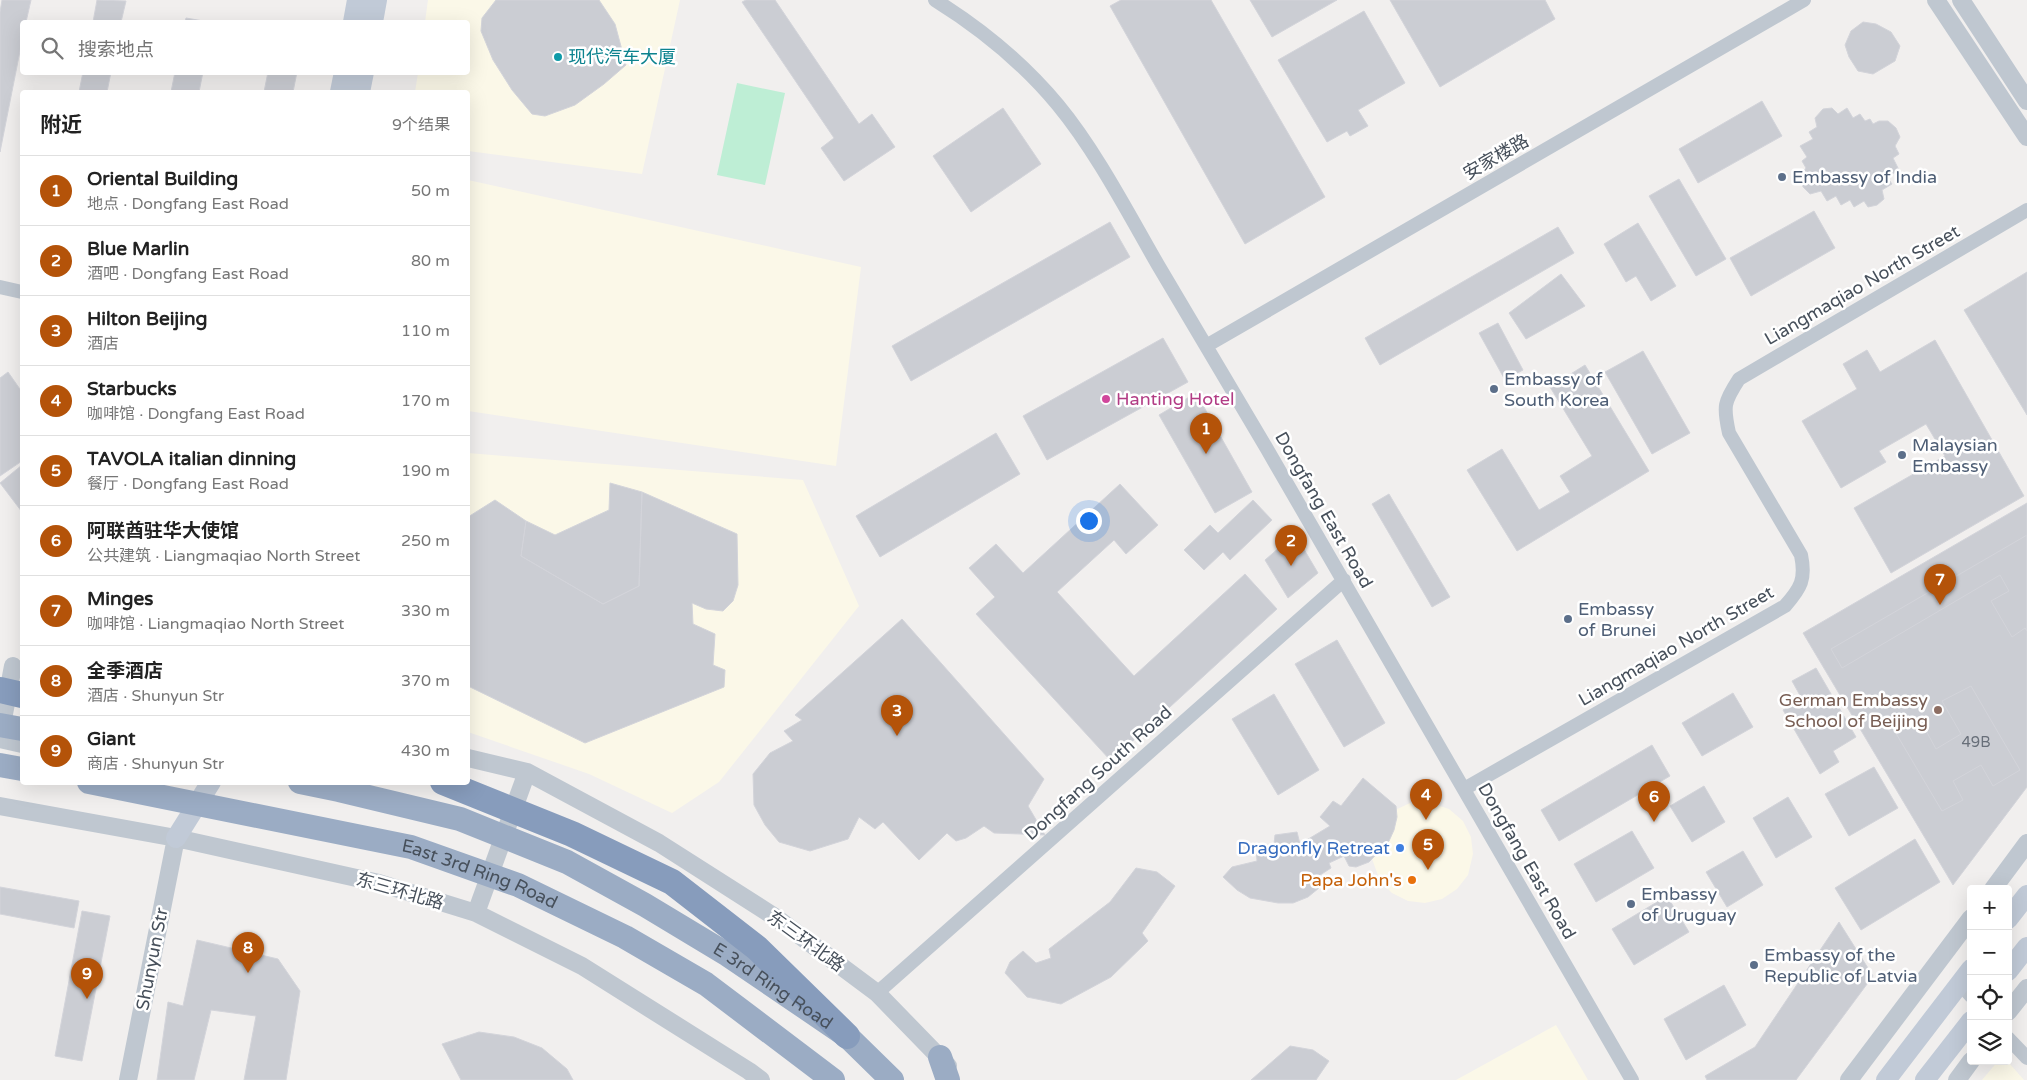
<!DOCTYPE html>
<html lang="zh">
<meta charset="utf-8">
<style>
:root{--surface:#fff;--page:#f6f6f6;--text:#222;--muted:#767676;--line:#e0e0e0;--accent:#b45309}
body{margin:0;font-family:"Varela Round","Noto Sans SC",sans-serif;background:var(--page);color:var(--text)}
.controls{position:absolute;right:15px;bottom:15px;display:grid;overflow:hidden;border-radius:5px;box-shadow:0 5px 20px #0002}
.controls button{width:45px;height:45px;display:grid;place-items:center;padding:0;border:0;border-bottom:1px solid var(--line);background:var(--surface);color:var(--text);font:25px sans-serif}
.you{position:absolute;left:1088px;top:520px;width:18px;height:18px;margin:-12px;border:4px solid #fff;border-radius:50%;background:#1a73e8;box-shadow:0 0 0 8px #1a73e833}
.badge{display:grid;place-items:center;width:32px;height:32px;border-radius:50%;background:var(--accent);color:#fff;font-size:16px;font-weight:700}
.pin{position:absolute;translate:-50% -41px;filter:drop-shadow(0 1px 2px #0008)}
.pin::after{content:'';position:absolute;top:26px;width:18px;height:15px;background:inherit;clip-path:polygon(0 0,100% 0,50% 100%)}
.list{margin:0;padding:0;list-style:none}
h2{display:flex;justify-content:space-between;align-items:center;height:65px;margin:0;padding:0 20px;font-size:21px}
h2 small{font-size:16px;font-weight:400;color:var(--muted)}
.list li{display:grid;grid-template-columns:32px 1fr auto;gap:15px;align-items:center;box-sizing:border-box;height:70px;padding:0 20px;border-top:1px solid var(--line)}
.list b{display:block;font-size:19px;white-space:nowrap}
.list p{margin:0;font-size:16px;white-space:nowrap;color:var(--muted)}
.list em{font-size:16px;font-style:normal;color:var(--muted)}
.icon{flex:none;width:28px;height:28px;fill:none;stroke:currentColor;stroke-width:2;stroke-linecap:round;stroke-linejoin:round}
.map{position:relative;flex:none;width:2027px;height:1080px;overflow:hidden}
.search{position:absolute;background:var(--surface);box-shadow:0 5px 20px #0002;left:20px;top:20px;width:450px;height:55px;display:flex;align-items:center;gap:12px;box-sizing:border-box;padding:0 18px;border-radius:5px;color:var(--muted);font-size:19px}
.panel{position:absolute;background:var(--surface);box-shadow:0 5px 20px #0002;left:20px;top:90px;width:450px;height:695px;border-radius:5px}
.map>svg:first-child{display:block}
.commercial{fill:#fbf8e8}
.green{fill:#beeed5}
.building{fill:#cbcdd3;stroke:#d3d4da}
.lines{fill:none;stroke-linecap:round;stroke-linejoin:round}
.minor{stroke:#bfc7d0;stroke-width:14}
.tertiary{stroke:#bfc7d0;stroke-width:18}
.secondary{stroke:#c1cad7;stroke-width:20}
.trunk{stroke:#9bacc4;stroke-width:24}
.motorway{stroke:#879cbc;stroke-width:26}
.culture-dot{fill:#0f9aa8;stroke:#fff;stroke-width:2}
.service-dot{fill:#5c6f8a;stroke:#fff;stroke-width:2}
.hotel-dot{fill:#d1479c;stroke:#fff;stroke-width:2}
.education-dot{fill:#8d6e63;stroke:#fff;stroke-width:2}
.shop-dot{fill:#3f7fe0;stroke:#fff;stroke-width:2}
.food-dot{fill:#e8710a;stroke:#fff;stroke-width:2}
.labels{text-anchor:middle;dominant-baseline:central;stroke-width:5;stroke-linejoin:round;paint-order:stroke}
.number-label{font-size:15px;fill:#686f79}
.culture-label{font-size:18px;fill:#0d838f;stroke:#fff;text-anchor:start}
.street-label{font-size:18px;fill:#47505b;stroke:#fff}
.service-label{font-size:18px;fill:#4e5e75;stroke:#fff;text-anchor:start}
.hotel-label{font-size:18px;fill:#b23c85;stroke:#fff;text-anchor:start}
.education-label{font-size:18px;fill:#785e54;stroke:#fff;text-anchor:end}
.shop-label{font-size:18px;fill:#366cbe;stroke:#fff;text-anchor:end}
.food-label{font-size:18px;fill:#c56008;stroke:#fff;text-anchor:end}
</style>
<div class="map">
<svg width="2027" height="1080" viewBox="0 0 2027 1080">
<rect width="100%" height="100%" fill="#f1efee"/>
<path class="commercial" d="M 428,0 L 680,0 L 642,174 L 468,151 L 468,92 L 415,92 L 418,73 L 468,72 L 468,22 L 425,22 Z
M 468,180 L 861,267 L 836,466 L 468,411 Z
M 468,453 L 803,480 L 859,606 L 719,782 L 672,813 L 589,774 L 468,732 Z
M 1427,802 L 1449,809 L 1463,821 L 1471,837 L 1473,854 L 1468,875 L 1457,889 L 1442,899 L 1425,903 L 1408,901 L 1392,893 L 1380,881 L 1371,856 L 1393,811 L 1410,803 Z
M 1556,1025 L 1588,1080 L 1456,1080 Z
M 1998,1061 L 2009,1063 L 2024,1080 L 1982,1080 Z"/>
<path class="green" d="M 737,83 L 785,93 L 765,185 L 717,175 Z"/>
<path class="building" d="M 2,0 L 31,0 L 26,22 L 22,22 L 22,41 L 0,152 L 0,12 Z
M 97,0 L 126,1 L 121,22 L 93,22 Z
M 496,0 L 599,0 L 615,24 L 626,65 L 604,84 L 575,105 L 545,116 L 532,114 L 512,90 L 493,60 L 481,31 L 482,18 Z
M 746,0 L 775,0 L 859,124 L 872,114 L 895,147 L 844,181 L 821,148 L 834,138 L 742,2 Z
M 1121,0 L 1211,0 L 1325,197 L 1245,244 L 1110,6 Z
M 1250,0 L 1337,0 L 1272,37 Z
M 1390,0 L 1545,0 L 1555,19 L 1440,87 Z
M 1364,11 L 1405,83 L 1358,110 L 1368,126 L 1350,136 L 1347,131 L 1327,142 L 1278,60 Z
M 186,18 L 209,22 L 185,22 Z
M 1863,22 L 1876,24 L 1891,32 L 1900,46 L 1895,61 L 1873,74 L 1858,71 L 1849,57 L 1845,45 L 1851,31 Z
M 83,72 L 111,72 L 107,92 L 79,92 Z
M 175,72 L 203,72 L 199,92 L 171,92 Z
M 268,72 L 297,72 L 293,92 L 264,92 Z
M 1762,101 L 1782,136 L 1698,183 L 1679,149 Z
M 1003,108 L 1041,164 L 971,212 L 933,156 Z
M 1832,108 L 1838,114 L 1847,108 L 1853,118 L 1860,114 L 1865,121 L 1870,119 L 1873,124 L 1879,121 L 1888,121 L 1896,128 L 1900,137 L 1895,146 L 1899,154 L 1893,158 L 1899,170 L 1887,177 L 1892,184 L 1882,190 L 1884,199 L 1877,205 L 1868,207 L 1864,201 L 1854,207 L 1850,200 L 1841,205 L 1836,196 L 1827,201 L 1821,191 L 1810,194 L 1803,187 L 1800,176 L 1806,168 L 1802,161 L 1807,157 L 1800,146 L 1813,139 L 1809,132 L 1817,127 L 1815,118 L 1823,109 Z
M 1679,179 L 1726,259 L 1696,276 L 1649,196 Z
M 1814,211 L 1835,248 L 1751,296 L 1730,258 Z
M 1110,222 L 1130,257 L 911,381 L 892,346 Z
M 1638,223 L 1676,286 L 1651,301 L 1636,276 L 1626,282 L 1604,244 Z
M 1558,227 L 1574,253 L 1380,365 L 1365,338 Z
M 2027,272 L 2027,415 L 1964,310 Z
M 1561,274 L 1585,306 L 1526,339 L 1509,313 Z
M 1498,323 L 1523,370 L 1505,380 L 1479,333 Z
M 1163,338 L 1188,382 L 1047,460 L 1023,416 Z
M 1935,340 L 2024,496 L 1891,573 L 1854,508 L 1945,456 L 1926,424 L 1879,451 L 1886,462 L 1841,488 L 1802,421 L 1857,389 L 1843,364 L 1867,350 L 1880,372 Z
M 1643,351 L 1690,433 L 1652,454 L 1605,372 Z
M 1585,365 L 1649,471 L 1517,551 L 1467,470 L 1502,449 L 1539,510 L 1570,492 L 1560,476 L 1592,456 L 1550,387 Z
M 8,372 L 22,392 L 22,461 L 0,476 L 0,378 Z
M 1196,393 L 1252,492 L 1215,513 L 1159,415 Z
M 996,433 L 1020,474 L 880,557 L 856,516 Z
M 22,465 L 22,512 L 0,483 Z
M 610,483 L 642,492 L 639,586 L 603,604 L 521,556 L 526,521 L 555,535 L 609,510 Z
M 1120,484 L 1158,525 L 1126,554 L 1114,540 L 1057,592 L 1134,676 L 1245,574 L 1277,609 L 1111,761 L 976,614 L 995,597 L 969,568 L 996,544 L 1023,573 Z
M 642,492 L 737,534 L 738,585 L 733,601 L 723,611 L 706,609 L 692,603 L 693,624 L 715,634 L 713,665 L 725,670 L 724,687 L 585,743 L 468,686 L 468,517 L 495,500 L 526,521 L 521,556 L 603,604 L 639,586 Z
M 1389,494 L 1450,597 L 1432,607 L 1372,504 Z
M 1253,500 L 1272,520 L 1230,560 L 1223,552 L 1204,570 L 1184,550 L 1210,525 L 1218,533 Z
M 2027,503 L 2027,787 L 1953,885 L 1803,633 Z
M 1295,534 L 1318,573 L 1288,598 L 1265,560 Z
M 2027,535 L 2027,631 L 2025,628 L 2012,637 L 1991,601 L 2009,591 L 2000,575 L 1842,668 L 1831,649 Z
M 902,619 L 1044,779 L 1028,806 L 1045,835 L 994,833 L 984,826 L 966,838 L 956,841 L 947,833 L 919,860 L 883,822 L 875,829 L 859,817 L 848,839 L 810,851 L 779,842 L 765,825 L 754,805 L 753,774 L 770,753 L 793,741 L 784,731 L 802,720 L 795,715 Z
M 1337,640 L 1385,723 L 1344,747 L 1295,664 Z
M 1816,668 L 1856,737 L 1833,751 L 1839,762 L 1820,774 L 1783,710 L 1802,699 L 1792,681 Z
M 1971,686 L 2020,770 L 1993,786 L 1981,765 L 1953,781 L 1963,800 L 1942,811 L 1894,730 L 1918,716 L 1936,749 L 1961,734 L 1942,701 Z
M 1733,693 L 1753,727 L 1702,756 L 1682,723 Z
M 1274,694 L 1319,770 L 1278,795 L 1232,719 Z
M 1652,745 L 1670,776 L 1559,841 L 1541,810 Z
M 1874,767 L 1898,808 L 1849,836 L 1825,794 Z
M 1363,778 L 1396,806 L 1397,817 L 1394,830 L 1389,841 L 1369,862 L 1356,867 L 1349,866 L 1344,856 L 1329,863 L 1331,868 L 1317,877 L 1321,885 L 1319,888 L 1308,897 L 1293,903 L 1278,903 L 1250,898 L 1237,890 L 1223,877 L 1232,867 L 1257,861 L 1256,847 L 1274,844 L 1275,835 L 1297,832 L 1300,844 L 1330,826 L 1320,817 L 1333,801 L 1341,806 Z
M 1704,786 L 1725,822 L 1692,842 L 1670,806 Z
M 1788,797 L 1812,837 L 1776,858 L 1753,818 Z
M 1632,831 L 1654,868 L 1596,902 L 1574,864 Z
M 1915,839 L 1940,882 L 1861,930 L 1835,888 Z
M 1743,851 L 1763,885 L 1727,907 L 1706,872 Z
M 1136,868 L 1157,872 L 1175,886 L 1142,933 L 1148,941 L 1111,977 L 1061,1004 L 1027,997 L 1005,973 L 1010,962 L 1023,951 L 1036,963 L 1051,958 L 1049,949 L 1110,902 Z
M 0,887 L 79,901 L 74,928 L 0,914 Z
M 1667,896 L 1689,932 L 1634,965 L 1612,929 Z
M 82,911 L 110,916 L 82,1061 L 55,1056 Z
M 1839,922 L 1873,976 L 1796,1080 L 1707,1080 L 1705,1076 L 1755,1047 Z
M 197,940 L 278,959 L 300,991 L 286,1080 L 244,1080 L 256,1016 L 211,1010 L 194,1080 L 157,1080 L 168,1002 L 183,1006 Z
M 1724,985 L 1746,1025 L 1686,1060 L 1664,1019 Z
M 479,1032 L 514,1037 L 542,1048 L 567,1069 L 573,1080 L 461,1080 L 442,1044 Z
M 1290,1046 L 1313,1050 L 1329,1061 L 1316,1080 L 1251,1080 Z"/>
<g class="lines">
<path class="minor" d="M 935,0 C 980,28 1024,64 1058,105 C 1096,151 1128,213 1158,265 C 1194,326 1231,388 1267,449 C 1390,659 1510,870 1632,1080
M 0,287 L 22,292
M 1206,346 L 1804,0
M 1464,789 L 1785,606 C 1801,588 1806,579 1801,555 L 1729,433 C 1723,406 1724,402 1739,379 L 2027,210
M 1960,984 L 1971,996
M 877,993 L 1344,580
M 2008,1038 L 2027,1058"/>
<path class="tertiary" d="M 1936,0 L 2027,137
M 1961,0 L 2027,101
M 0,735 L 13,666
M 0,739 L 22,744
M 468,758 L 527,772 L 659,843 L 775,917 L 877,993 L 948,1066
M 0,806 L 176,838 L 379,883 L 476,913 L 582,966 L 749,1071 L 761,1080
M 1993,889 L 2027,843
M 476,913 L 527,772
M 2008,1012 L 2027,988
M 128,1080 L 176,838
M 1849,1080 L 1971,918
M 1957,1080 L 1971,1061"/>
<path class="secondary" d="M 353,22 L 357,0
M 373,22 L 377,0
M 340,92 L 344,72
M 360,92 L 364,72
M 176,838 L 211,782
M 2008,919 L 2027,895
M 2008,971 L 2027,947
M 1886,1080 L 1971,969
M 1925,1080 L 1971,1021"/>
<g class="trunk">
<path d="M 0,725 L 22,729"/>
<path d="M 0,765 L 22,769"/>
<path id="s1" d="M 89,782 L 411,847 L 518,885 L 625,937 L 706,984 L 833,1080"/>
<path id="s2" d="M 300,782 L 339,790 L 460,819 L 567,862 L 645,905 L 728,955 L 847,1036 L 892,1080"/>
<path d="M 940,1057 L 948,1080"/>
</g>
<path class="motorway" d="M 0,690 L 22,695
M 443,782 L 572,834 L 672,882 L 757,948 L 847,1036"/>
</g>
<circle class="culture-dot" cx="558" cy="57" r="5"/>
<g class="service-dot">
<circle cx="1782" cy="177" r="5"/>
<circle cx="1494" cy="389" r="5"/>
<circle cx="1902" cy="455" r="5"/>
<circle cx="1568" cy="619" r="5"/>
<circle cx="1631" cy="904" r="5"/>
<circle cx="1754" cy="965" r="5"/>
</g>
<circle class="hotel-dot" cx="1106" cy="399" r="5"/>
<circle class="education-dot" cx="1938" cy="710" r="5"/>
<circle class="shop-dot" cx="1400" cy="848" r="5"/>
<circle class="food-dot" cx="1412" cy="880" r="5"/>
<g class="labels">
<g class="number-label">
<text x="1976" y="742">49B</text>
</g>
<g class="culture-label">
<text x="568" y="57">现代汽车大厦</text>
</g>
<g class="street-label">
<text transform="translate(1496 157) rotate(-30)">安家楼路</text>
<text transform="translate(1862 285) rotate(-30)">Liangmaqiao North Street</text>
<text transform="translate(1324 510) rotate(60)">Dongfang East Road</text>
<text transform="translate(1676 646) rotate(-30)">Liangmaqiao North Street</text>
<text transform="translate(1098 773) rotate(-42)">Dongfang South Road</text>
<text transform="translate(1527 861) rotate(60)">Dongfang East Road</text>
<text stroke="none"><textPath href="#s1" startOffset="402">East 3rd Ring Road</textPath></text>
<text transform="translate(400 891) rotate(16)">东三环北路</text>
<text transform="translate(806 941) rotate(36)">东三环北路</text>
<text transform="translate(152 959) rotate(-79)">Shunyun Str</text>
<text stroke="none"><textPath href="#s2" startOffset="520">E 3rd Ring Road</textPath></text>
</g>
<g class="service-label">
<text x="1792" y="177">Embassy of India</text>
<text x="1504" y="379">Embassy of<tspan x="1504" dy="21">South Korea</tspan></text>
<text x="1912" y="445">Malaysian<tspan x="1912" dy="21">Embassy</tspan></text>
<text x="1578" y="609">Embassy<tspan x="1578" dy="21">of Brunei</tspan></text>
<text x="1641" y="894">Embassy<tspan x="1641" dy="21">of Uruguay</tspan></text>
<text x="1764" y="955">Embassy of the<tspan x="1764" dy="21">Republic of Latvia</tspan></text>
</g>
<g class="hotel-label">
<text x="1116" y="399">Hanting Hotel</text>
</g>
<g class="education-label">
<text x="1928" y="700">German Embassy<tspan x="1928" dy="21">School of Beijing</tspan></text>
</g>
<g class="shop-label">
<text x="1390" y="848">Dragonfly Retreat</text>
</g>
<g class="food-label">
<text x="1402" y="880">Papa John's</text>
</g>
</g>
</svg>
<div class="controls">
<button>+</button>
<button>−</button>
<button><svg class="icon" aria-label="locate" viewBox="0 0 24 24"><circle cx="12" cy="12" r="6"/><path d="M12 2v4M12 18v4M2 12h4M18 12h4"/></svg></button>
<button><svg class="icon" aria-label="layers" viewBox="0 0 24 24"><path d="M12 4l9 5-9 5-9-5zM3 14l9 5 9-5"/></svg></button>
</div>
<div class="you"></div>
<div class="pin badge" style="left:1206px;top:454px">1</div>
<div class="pin badge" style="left:1291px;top:566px">2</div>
<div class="pin badge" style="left:897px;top:736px">3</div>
<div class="pin badge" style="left:1426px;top:820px">4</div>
<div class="pin badge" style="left:1428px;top:870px">5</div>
<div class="pin badge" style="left:1654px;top:822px">6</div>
<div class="pin badge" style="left:1940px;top:605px">7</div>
<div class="pin badge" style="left:248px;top:973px">8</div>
<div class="pin badge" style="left:87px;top:999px">9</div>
<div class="search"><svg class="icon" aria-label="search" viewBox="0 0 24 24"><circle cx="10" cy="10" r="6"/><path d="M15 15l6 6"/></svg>搜索地点</div>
<section class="panel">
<h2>附近<small>9个结果</small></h2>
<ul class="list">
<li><span class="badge">1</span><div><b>Oriental Building</b><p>地点 · Dongfang East Road</p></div><em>50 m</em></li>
<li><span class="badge">2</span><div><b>Blue Marlin</b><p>酒吧 · Dongfang East Road</p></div><em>80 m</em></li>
<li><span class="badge">3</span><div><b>Hilton Beijing</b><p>酒店</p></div><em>110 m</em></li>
<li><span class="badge">4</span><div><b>Starbucks</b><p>咖啡馆 · Dongfang East Road</p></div><em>170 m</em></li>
<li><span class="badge">5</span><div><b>TAVOLA italian dinning</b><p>餐厅 · Dongfang East Road</p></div><em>190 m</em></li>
<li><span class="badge">6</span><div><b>阿联酋驻华大使馆</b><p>公共建筑 · Liangmaqiao North Street</p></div><em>250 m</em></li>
<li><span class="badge">7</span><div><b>Minges</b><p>咖啡馆 · Liangmaqiao North Street</p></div><em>330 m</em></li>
<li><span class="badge">8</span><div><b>全季酒店</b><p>酒店 · Shunyun Str</p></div><em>370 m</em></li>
<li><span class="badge">9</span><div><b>Giant</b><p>商店 · Shunyun Str</p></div><em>430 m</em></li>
</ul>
</section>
</div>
